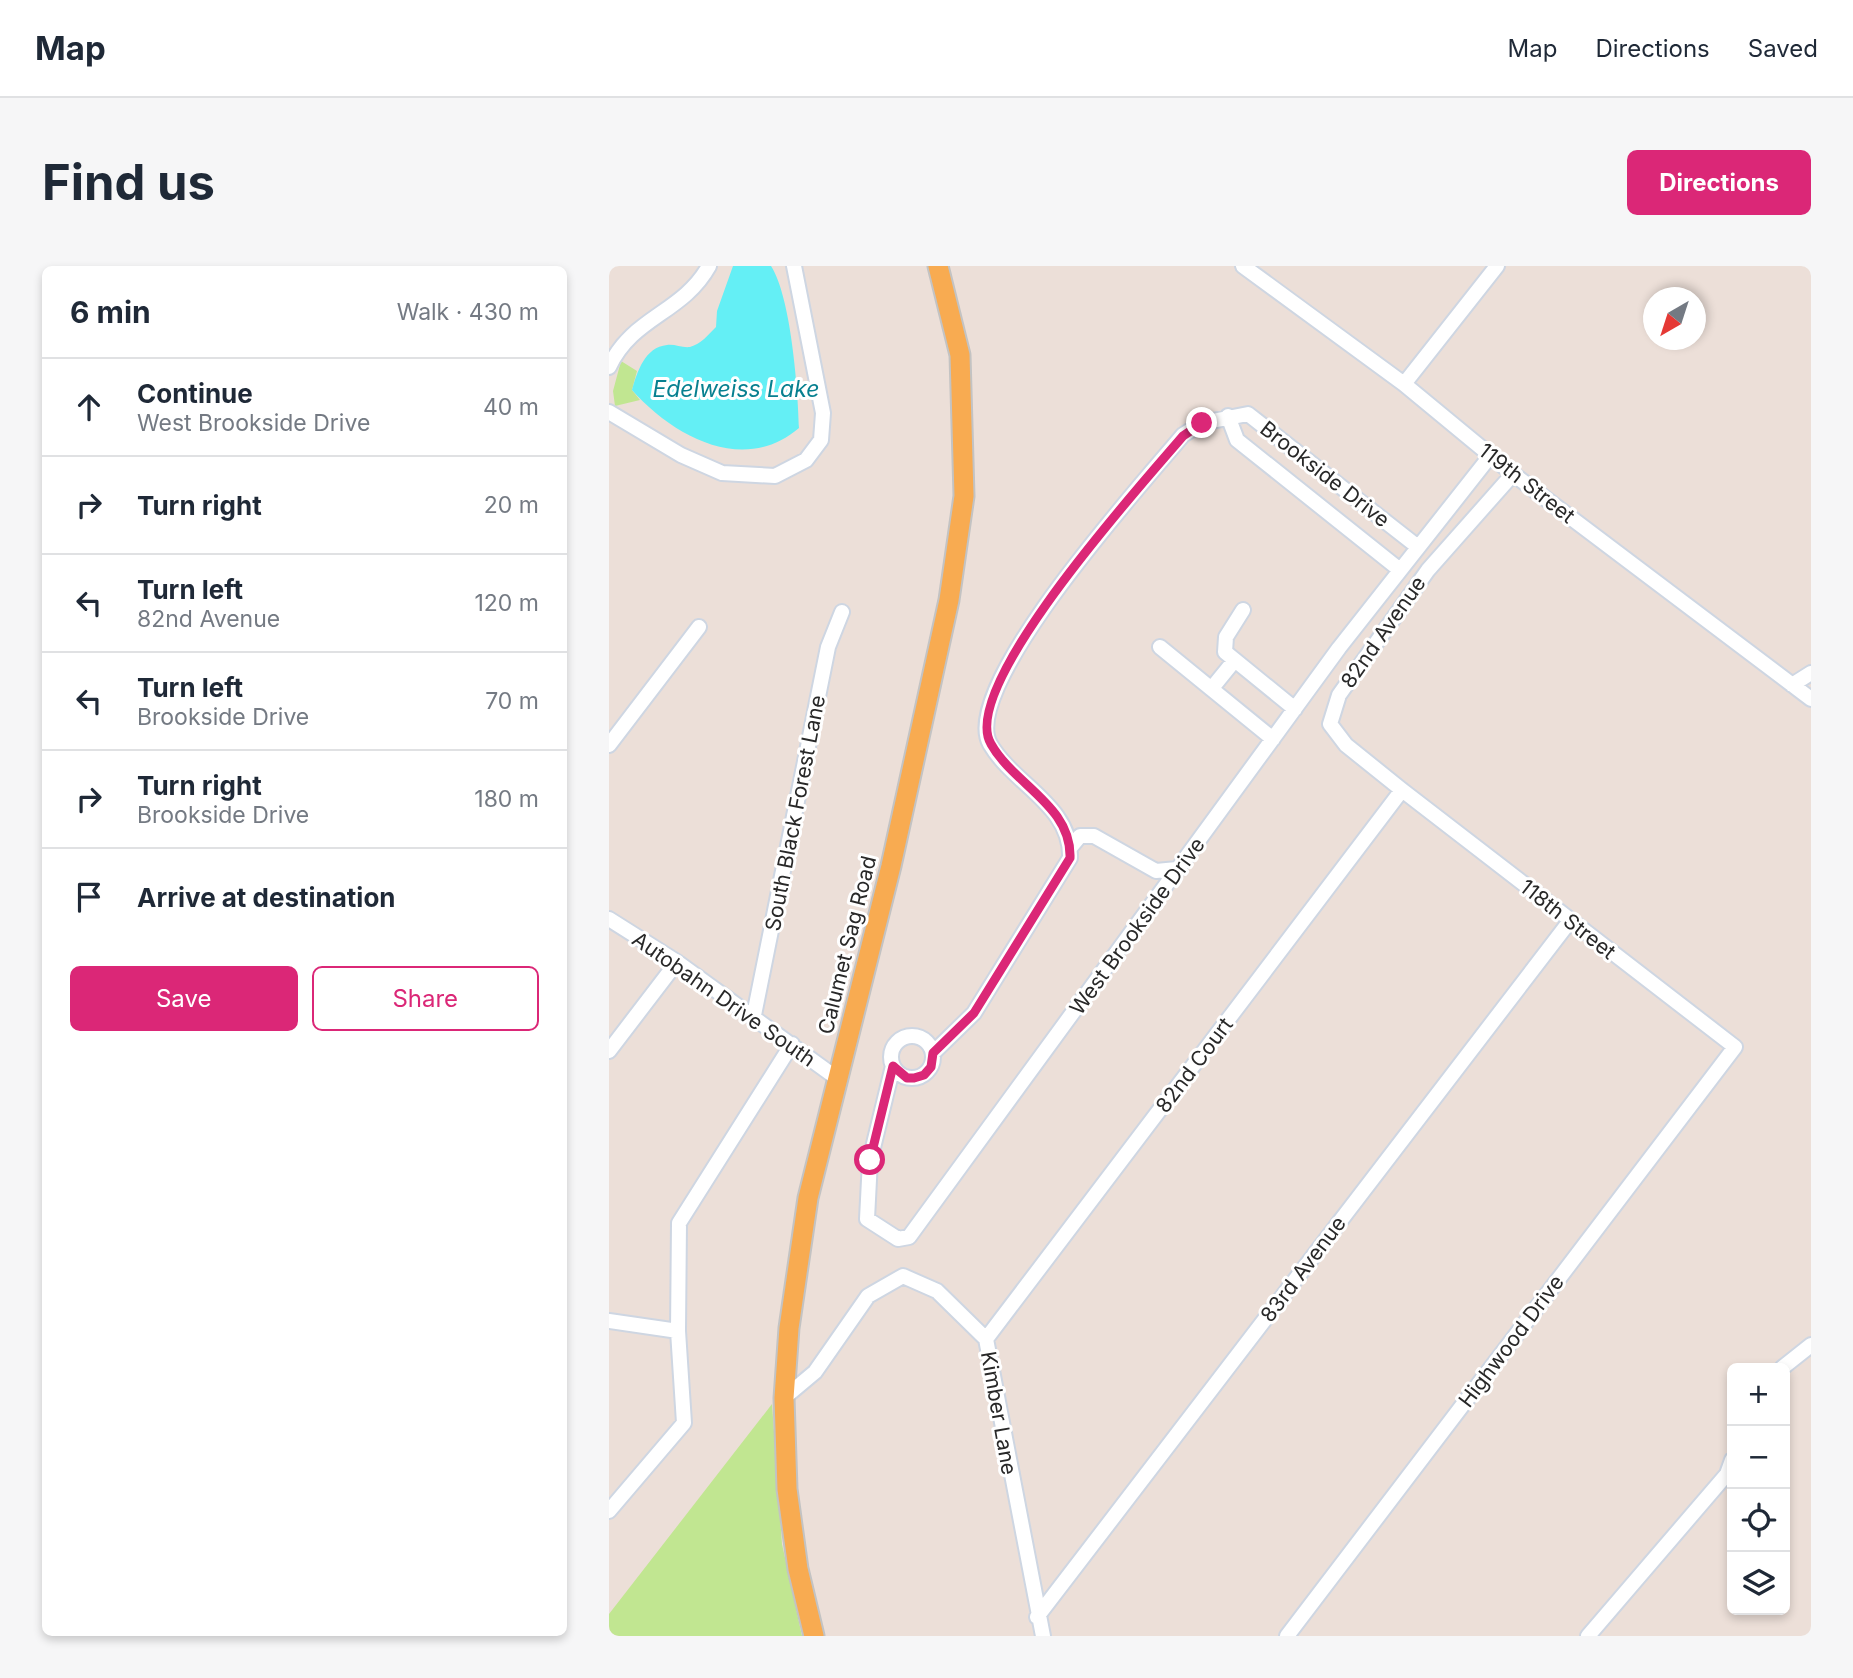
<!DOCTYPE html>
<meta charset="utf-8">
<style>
:root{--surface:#fff;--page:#f6f6f7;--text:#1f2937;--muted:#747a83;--line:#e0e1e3;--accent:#db2777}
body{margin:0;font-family:Inter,sans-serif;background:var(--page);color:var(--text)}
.controls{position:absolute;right:21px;bottom:21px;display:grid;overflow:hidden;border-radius:10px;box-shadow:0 4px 10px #0003}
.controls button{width:63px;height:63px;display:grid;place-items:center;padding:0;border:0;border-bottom:2px solid var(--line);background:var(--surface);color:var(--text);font:35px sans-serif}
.compass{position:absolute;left:1034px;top:21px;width:63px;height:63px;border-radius:50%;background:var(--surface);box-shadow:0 4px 10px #0003;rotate:219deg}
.stop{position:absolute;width:21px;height:21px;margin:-16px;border:5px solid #db2777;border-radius:50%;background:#fff}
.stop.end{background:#db2777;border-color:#fff;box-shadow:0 2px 7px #0008}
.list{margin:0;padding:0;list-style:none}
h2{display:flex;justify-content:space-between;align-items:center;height:91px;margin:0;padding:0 28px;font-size:30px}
h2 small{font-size:23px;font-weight:400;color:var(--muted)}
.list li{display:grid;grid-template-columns:46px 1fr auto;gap:21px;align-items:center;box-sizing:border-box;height:98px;padding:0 28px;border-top:2px solid var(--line)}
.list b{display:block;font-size:26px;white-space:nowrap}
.list p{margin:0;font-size:23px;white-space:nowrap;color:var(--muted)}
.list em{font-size:23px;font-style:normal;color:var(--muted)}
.actions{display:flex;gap:14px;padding:21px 28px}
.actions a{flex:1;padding:16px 0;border:2px solid var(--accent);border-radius:10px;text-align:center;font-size:24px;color:var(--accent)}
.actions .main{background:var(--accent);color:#fff}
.icon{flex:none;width:38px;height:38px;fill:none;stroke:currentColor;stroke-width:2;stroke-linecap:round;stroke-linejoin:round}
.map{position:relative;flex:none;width:1202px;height:1370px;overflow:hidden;border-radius:10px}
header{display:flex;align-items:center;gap:42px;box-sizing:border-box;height:98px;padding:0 35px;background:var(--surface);border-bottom:2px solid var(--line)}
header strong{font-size:33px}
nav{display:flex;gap:38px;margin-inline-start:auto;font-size:24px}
.intro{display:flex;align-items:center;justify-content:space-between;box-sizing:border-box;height:168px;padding:0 42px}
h1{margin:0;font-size:49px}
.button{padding:18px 32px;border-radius:10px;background:var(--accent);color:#fff;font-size:24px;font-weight:700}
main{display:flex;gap:42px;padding:0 42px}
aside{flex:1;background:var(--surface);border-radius:10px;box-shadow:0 4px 10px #0003}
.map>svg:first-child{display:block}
.green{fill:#c1e691}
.water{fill:#64eff5}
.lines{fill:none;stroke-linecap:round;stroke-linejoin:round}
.minor-casing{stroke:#ced6e2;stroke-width:18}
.major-casing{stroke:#c3c3c3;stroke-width:23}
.minor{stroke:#fff;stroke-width:14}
.major{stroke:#f8ab51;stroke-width:19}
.route{stroke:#db2777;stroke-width:9}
.labels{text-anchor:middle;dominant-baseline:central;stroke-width:6;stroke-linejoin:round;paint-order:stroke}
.street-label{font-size:21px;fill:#282828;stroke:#fff}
.water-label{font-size:23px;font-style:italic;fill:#078090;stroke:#fff}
</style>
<header>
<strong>Map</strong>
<nav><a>Map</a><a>Directions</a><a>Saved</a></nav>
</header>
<div class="intro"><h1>Find us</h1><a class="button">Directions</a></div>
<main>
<aside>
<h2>6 min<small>Walk · 430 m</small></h2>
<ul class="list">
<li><svg class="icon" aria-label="ahead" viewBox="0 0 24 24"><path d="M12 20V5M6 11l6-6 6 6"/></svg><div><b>Continue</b><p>West Brookside Drive</p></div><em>40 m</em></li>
<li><svg class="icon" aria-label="right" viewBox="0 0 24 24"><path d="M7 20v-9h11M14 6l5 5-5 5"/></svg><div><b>Turn right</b></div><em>20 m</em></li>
<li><svg class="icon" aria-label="left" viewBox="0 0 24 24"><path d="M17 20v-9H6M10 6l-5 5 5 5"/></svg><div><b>Turn left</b><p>82nd Avenue</p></div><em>120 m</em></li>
<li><svg class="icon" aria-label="left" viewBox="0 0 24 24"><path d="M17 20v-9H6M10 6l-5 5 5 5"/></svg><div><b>Turn left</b><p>Brookside Drive</p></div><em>70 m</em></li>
<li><svg class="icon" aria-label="right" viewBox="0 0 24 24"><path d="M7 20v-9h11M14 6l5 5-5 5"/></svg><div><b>Turn right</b><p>Brookside Drive</p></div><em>180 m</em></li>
<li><svg class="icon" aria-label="arrive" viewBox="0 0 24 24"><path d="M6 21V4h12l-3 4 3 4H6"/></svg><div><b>Arrive at destination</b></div></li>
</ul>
<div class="actions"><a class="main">Save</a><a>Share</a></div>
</aside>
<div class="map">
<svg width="1202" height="1370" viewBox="0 0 1202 1370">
<rect width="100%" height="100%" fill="#ecdfd8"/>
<path class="green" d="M 12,95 L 28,105 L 23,124 L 31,134 L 6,140 L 4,125 Z
M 163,1138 L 173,1278 L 193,1370 L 0,1370 L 0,1348 Z"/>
<path class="water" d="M 124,0 L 162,0 C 182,31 189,123 190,162 C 135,209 65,171 23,124 C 28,106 36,81 58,79 C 66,78 73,82 81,81 C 92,78 99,69 107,61 L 108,45 Z"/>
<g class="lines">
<g class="minor-casing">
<path id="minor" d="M 634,0 L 795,118 L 904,208 L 1202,433
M 0,101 C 24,50 73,48 100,0
M 795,118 L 888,0
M 0,146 L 72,189 L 113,207 L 166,210 L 197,194 L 212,174 L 214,147 L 185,0
M 619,150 L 628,174 L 791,304
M 634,344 L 617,371 L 616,386 L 686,443
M 551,381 L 664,473
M 1183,419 L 1202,407
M 603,422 L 625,395
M 0,479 L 90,361
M 461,582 L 471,570 L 485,570 L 547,605 L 568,603
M 0,653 L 68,696 L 229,813
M 145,749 L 219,381 L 233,346
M282 791a21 21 0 1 1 42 0a21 21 0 1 1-42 0Z
M 0,785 L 68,696
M 324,787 L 365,747 L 461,592 C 463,540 405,519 381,478 C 349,421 535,216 574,169 L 593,157 L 639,148 L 809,281
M 284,800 L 261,894 L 258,953 L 289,973 L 300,971 L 730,382 L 882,189
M 0,1055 L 69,1065
M 377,1073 L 793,524
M 1173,1102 L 1202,1079
M 175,1132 L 206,1106 L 259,1030 L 294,1010 L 328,1025 L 377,1073 L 434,1370
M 0,1245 L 75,1157 L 69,1065 L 70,957 L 183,778
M 428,1351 L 961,655
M 678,1370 L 1126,781 L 793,524 L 737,479 L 721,458 L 730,429 L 819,304 L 904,208
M 979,1370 L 1118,1208 L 1123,1194"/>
</g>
<g class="major-casing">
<path id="major" d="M 205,1370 L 189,1303 L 178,1223 L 175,1132 L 180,1062 L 199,932 L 282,600 L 340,334 L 355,230 L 351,89 L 329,0"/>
</g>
<use href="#minor" class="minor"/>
<use href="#major" class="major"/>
</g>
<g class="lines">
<path class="route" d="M 261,894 L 284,800 L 298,812 L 305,812 L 315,809 L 322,801 L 324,787 L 365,747 L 461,592 C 463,540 405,519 382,478 C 348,421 535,216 574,170 L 593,157"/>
</g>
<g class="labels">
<g class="street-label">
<text transform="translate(716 208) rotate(38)">Brookside Drive</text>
<text transform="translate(918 217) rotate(38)">119th Street</text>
<text transform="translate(774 366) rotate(-55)">82nd Avenue</text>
<text transform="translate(186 547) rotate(-79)">South Black Forest Lane</text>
<text transform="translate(959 653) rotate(38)">118th Street</text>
<text transform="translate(528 660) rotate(-54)">West Brookside Drive</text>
<text transform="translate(238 679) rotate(-76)">Calumet Sag Road</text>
<text transform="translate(115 733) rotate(35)">Autobahn Drive South</text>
<text transform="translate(585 799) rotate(-53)">82nd Court</text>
<text transform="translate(694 1003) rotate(-53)">83rd Avenue</text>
<text transform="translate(902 1075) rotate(-53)">Highwood Drive</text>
<text transform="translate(390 1147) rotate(80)">Kimber Lane</text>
</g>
<g class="water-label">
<text x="127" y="123">Edelweiss Lake</text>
</g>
</g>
</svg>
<div class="controls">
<button>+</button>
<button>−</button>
<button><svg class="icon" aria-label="locate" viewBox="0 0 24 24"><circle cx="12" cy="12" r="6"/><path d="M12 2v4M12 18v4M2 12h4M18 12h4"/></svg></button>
<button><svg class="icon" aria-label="layers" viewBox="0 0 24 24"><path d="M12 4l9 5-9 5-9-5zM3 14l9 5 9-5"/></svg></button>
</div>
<svg class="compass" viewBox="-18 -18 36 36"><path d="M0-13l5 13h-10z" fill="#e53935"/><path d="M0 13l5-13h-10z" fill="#747a83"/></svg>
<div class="stop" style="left:261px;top:894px"></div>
<div class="stop end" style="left:593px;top:157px"></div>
</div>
</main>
